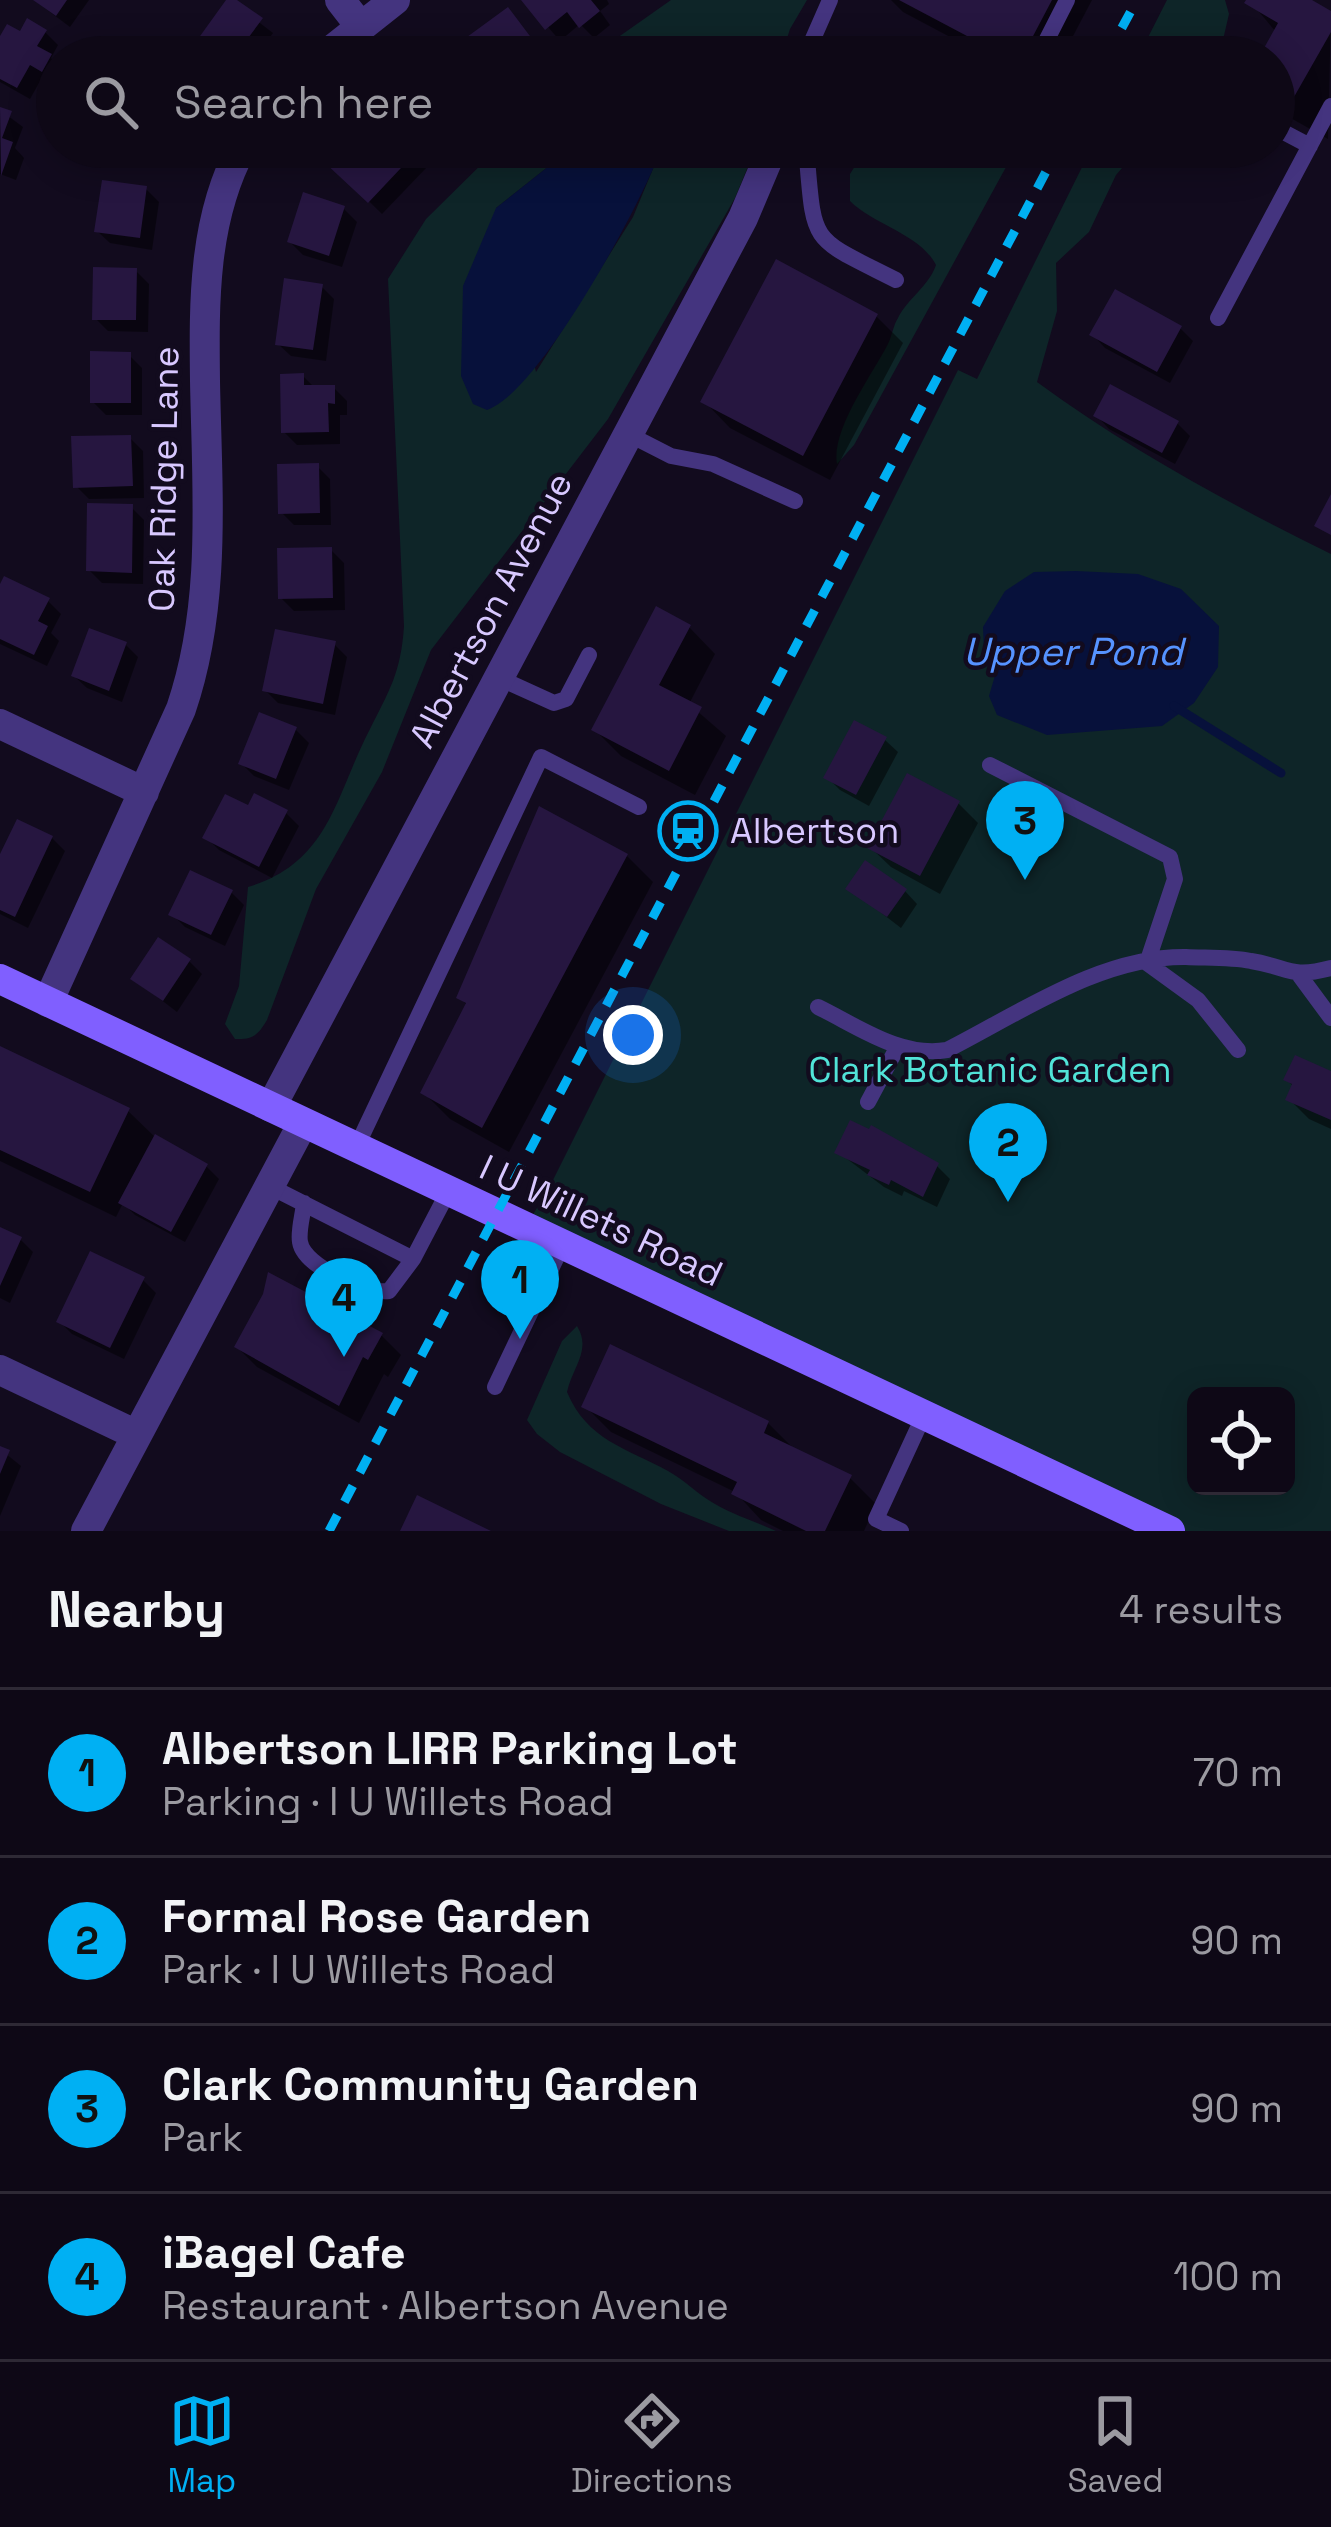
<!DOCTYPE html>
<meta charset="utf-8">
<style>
:root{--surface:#0e0816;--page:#1c1623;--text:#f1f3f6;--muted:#9b9aa1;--line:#2e2935;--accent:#00b0f3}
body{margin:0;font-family:"Space Grotesk",sans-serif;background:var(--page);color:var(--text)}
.controls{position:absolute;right:36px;bottom:36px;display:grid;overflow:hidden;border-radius:18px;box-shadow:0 6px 30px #0003}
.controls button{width:108px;height:108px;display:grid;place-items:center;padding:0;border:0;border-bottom:3px solid var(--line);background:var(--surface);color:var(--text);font:60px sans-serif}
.you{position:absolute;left:633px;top:1035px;width:42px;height:42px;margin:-30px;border:9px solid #fff;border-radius:50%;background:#1a73e8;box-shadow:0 0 0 18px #1a73e833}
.badge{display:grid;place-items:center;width:78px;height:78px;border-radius:50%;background:var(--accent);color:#111;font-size:39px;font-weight:700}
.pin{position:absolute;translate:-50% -99px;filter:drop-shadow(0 3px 6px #0008)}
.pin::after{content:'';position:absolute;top:63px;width:42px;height:36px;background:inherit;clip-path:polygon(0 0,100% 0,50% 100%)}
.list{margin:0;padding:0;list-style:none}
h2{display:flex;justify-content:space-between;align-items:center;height:156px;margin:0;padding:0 48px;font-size:51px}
h2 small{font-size:39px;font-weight:400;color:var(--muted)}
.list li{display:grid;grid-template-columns:78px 1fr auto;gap:36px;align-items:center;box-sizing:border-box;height:168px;padding:0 48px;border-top:3px solid var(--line)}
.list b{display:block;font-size:45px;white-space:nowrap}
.list p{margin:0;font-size:39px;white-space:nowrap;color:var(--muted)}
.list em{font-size:39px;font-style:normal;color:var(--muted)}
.icon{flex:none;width:66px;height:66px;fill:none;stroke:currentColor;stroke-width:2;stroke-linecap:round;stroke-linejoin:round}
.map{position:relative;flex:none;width:1331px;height:1531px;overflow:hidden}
.search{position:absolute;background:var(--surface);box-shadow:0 6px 30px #0003;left:36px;right:36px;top:36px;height:132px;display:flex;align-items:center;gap:30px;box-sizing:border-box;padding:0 42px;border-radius:66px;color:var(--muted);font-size:45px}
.sheet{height:828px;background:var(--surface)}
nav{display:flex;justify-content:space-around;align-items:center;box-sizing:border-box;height:168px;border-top:3px solid var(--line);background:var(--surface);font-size:33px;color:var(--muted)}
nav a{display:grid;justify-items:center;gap:6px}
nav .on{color:var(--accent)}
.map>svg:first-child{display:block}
.green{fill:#0e2528;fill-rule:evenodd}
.water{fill:#07113b}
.shadow{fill:#0007}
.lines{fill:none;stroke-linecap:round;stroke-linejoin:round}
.stream{stroke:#07113b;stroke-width:9}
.building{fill:#261640}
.service{stroke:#44347f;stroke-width:16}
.minor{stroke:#44347f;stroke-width:30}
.secondary{stroke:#805fff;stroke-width:30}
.rail{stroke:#00b0f3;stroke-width:9;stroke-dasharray:18 15;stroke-linecap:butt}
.labels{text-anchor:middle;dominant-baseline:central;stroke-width:9;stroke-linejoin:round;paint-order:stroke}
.street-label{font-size:36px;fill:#d8c8ff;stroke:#120b1e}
.poi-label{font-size:36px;fill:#d8c8ff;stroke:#120b1e;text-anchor:start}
.park-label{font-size:36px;fill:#51e3d8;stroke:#120b1e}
.water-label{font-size:39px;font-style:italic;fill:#5693ff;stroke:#120b1e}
</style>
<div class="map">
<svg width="1331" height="1531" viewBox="0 0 1331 1531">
<rect width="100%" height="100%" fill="#120b1e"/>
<path class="green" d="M 671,0 L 807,0 L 790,29 L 781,57 L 590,57 Z
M 1167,0 L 1225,0 L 1229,14 L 1219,57 L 1138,57 Z
M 499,147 L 573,147 L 496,208 L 536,372 L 633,217 L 662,147 L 756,147 L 735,198 L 608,419 L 431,650 L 382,772 L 316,889 L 267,1020 C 258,1035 253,1040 235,1039 L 225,1024 L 239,986 L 248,887 C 329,863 335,797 369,731 C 389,691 401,673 404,626 L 388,279 L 426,219 Z
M 867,147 L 1017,147 L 854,445 L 837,464 C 831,430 872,375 888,344 C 892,336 893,326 898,318 C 908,298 929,286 936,265 C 920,234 874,225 850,201 L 850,174 Z
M 1092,147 L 1140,147 L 1116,175 L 1089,232 L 1056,263 L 1057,311 L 1037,382 C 1130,450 1228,503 1331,554 L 1331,1531 L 1170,1531 L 525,1228 L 550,1186 L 958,370 L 977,379 ZM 1196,1396 L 1286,1396 L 1286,1486 L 1196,1486 Z
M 577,1326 C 592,1350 572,1368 567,1392 C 587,1440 626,1448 668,1471 C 685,1480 698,1495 715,1504 C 734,1515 756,1522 776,1531 L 729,1531 L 661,1504 L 560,1452 L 537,1434 L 527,1420 L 562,1341 Z"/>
<path class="water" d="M 573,147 L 662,147 C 642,203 540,392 487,410 L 473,404 L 461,376 L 463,286 L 496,208 Z
M 1076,571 L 1138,574 L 1181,589 L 1219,626 L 1218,667 L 1194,703 L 1162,726 L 1047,735 L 997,715 L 989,696 L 996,672 L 984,650 L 983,627 L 1005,591 L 1034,572 Z"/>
<path class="shadow" d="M 34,0 L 89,0 L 70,27 Z
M 230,0 L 273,33 L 256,57 L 188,57 Z
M 525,0 L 607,0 L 609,4 L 600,11 L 610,25 L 594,38 L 580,24 L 560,41 Z
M 891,0 L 1092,0 L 1062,57 L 981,57 L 982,54 L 903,12 Z
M 1249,0 L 1306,0 L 1331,14 L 1328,139 L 1287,116 L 1274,102 L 1274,57 L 1262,57 L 1276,32 Z
M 520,23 L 543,54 L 485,57 Z
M 45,32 L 58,45 L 51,58 L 57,64 L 57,80 L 55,83 L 43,76 L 30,99 L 0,82 L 0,42 Z
M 0,110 L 23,127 L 15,148 L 24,158 L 16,180 L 0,174 Z
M 133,147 L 180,147 L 172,166 Z
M 343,147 L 408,147 L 428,166 L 382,214 L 329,162 Z
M 146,189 L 159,202 L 152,250 L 110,243 L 97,231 Z
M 344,209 L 357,222 L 342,267 L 303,255 L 290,242 Z
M 777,263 L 877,317 L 903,343 L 830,480 L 730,428 L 704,401 Z
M 136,271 L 149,284 L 148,332 L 108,331 L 95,318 Z
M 321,286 L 334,299 L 326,361 L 291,356 L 278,344 Z
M 1180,328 L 1193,341 L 1170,383 L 1105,348 L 1093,335 Z
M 129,355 L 142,368 L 142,415 L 106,415 L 93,402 Z
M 303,376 L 315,388 L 334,388 L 347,401 L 347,415 L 340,415 L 340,444 L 297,445 L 284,432 Z
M 1097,416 L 1177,423 L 1190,436 L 1175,464 L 1109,429 Z
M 130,438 L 143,451 L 144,498 L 89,499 L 76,486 Z
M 317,466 L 330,479 L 331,525 L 294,525 L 281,512 Z
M 131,507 L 144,520 L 143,584 L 102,583 L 89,570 Z
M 331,550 L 344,563 L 345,610 L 294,611 L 281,598 Z
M 0,591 L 48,601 L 61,614 L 51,633 L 59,641 L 47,666 L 0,644 Z
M 689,627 L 715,654 L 689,704 L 726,736 L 695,795 L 621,756 L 595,730 Z
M 125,644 L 138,657 L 122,702 L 87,688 L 74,676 Z
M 334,644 L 347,657 L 335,715 L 278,703 L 265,690 Z
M 261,716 L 296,730 L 309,743 L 289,790 L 254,776 L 241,763 Z
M 885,740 L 898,752 L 869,806 L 840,790 L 827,777 Z
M 958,803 L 978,823 L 940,894 L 891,867 L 871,848 Z
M 249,809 L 286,813 L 299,826 L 272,878 L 219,850 L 206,837 Z
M 52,838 L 65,851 L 28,928 L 0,914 L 0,861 Z
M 627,856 L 653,882 L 509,1152 L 450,1119 L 424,1093 L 468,1006 L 459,997 Z
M 849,888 L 905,891 L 917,904 L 901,928 Z
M 231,892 L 244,905 L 225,946 L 185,927 L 172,914 Z
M 189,961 L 202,974 L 177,1012 L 134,979 Z
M 0,1050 L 128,1111 L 156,1138 L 206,1166 L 219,1179 L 185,1242 L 135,1215 L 123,1203 L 116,1217 L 0,1161 Z
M 1331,1074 L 1331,1129 L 1309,1119 L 1289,1099 L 1294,1087 L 1287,1080 Z
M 838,1152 L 937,1166 L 950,1179 L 937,1207 L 904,1191 L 902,1196 L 884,1187 Z
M 0,1230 L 20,1239 L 33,1252 L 10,1303 L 0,1298 Z
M 143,1280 L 156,1293 L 124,1359 L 72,1334 L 59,1321 Z
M 381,1335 L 401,1355 L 388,1377 L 384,1374 L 359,1423 L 257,1367 L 237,1347 Z
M 585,1406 L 768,1423 L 794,1449 L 850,1478 L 876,1504 L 864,1531 L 783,1531 L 761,1520 L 735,1492 L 611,1432 Z
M 0,1449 L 21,1466 L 0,1516 Z"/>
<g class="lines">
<path class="stream" d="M 1174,706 L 1281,773"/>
</g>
<path class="building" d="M 33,0 L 67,0 L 56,16 Z
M 226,0 L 237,0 L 263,18 L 234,57 L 185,57 Z
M 521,0 L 591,0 L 600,11 L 579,28 L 567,12 L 545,30 Z
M 899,0 L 1052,0 L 1022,57 L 977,57 L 984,45 Z
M 1246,0 L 1312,0 L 1331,11 L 1331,32 L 1290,104 L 1274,95 L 1274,57 L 1259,57 L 1278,23 L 1244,3 Z
M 508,7 L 533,40 L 509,57 L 482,57 L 467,37 Z
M 27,18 L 47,30 L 37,46 L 52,54 L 42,72 L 30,65 L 17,88 L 0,79 L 0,36 L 7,24 L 20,31 Z
M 0,107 L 12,111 L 2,138 L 13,142 L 1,176 Z
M 339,147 L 413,147 L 417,151 L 368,203 L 324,162 Z
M 102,180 L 147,186 L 140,238 L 94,232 Z
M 303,192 L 345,206 L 329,256 L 287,242 Z
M 776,259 L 878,314 L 803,456 L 700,402 Z
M 93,267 L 137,268 L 136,320 L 92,320 Z
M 284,278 L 323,284 L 313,350 L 275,345 Z
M 1115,289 L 1182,326 L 1157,372 L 1089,335 Z
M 90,351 L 131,352 L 131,403 L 90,403 Z
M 304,373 L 304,385 L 335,385 L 335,404 L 328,403 L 329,432 L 281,433 L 280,374 Z
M 1110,384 L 1179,421 L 1162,453 L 1093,416 Z
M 131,435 L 133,486 L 73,488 L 71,436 Z
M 319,463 L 320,513 L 278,514 L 277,464 Z
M 1331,494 L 1331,535 L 1314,526 Z
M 87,503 L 133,504 L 132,573 L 86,571 Z
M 332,547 L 333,598 L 278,599 L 277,548 Z
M 4,576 L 50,598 L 38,621 L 48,626 L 34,655 L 0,639 L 0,584 Z
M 656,606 L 691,625 L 659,685 L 702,707 L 669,771 L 591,730 Z
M 89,628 L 127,642 L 109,691 L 71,676 Z
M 275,629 L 336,641 L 323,704 L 262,691 Z
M 259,712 L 297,727 L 276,779 L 238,764 Z
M 854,720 L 887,737 L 856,795 L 823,778 Z
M 907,773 L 960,801 L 920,876 L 867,848 Z
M 254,793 L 288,810 L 259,867 L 202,838 L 225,794 L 248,805 Z
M 539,806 L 628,854 L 482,1128 L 420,1093 L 466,1003 L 456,998 Z
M 17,819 L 53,836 L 15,917 L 0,910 L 0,854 Z
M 865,860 L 907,889 L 887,917 L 845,889 Z
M 190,870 L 233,890 L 211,935 L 168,915 Z
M 158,937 L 191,959 L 163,1001 L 130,979 Z
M 0,1046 L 130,1108 L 90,1192 L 0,1150 Z
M 1295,1055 L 1331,1071 L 1331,1120 L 1285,1100 L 1292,1084 L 1283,1080 Z
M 850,1120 L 869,1129 L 871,1125 L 939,1163 L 923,1197 L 891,1180 L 889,1185 L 867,1175 L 870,1170 L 834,1153 Z
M 155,1134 L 208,1164 L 171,1232 L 118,1203 Z
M 0,1227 L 22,1237 L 0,1286 Z
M 90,1251 L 145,1277 L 110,1348 L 56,1322 Z
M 268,1272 L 383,1333 L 368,1360 L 363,1357 L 339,1406 L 234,1347 L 263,1294 Z
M 610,1344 L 769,1421 L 764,1433 L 852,1475 L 825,1531 L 806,1531 L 731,1494 L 737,1482 L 581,1407 Z
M 0,1446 L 10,1450 L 0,1474 Z
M 417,1495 L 491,1531 L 400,1531 Z"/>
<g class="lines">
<path class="service" d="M 809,43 L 835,57
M 805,57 L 830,0
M 1038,57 L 1067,0
M 1274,127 L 1310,146
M 806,147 C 815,247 807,235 896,280
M 1218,318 L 1331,106
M 628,434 L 671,456 L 713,464 L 795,501
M 499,678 L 554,703 L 566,699 L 589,655
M 990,765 L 1170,857 L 1175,879 L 1147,963 L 1198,1000 L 1238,1050
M 1300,976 L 1331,1018
M 818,1007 C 859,1027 901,1058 947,1050 C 1020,1013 1101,956 1186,957 C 1207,958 1231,957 1251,961 C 1289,967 1289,979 1331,968
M 868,1102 L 898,1046
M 356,1148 L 541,757 L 639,807
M 269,1186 L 413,1259 L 448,1192
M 304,1203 C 303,1215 298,1231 300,1242 C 304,1267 367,1294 389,1291 L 413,1259
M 495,1387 L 562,1246
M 901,1531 L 876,1519 L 923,1417"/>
<path class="minor" d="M 340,0 L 361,27
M 323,57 L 395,0
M 0,724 L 144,792
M 48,1002 L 181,709 C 217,604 207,491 205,381 C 204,302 203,219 242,147
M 271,1107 L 743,218 L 773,147
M 0,1370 L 137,1435
M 86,1531 L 303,1123"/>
<path class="secondary" d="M 0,979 L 1170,1531"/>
<path class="rail" d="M 1106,57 L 1137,0
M 329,1531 L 1059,147"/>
</g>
<defs>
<g id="station-ring" transform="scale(3)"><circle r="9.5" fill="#120b1e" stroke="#00b0f3" stroke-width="1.5"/><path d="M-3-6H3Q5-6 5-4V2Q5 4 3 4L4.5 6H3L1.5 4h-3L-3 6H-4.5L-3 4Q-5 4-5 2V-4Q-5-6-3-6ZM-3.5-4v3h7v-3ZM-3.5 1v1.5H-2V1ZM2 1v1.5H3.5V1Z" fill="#00b0f3"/></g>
</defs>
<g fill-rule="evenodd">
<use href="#station-ring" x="688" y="831"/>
</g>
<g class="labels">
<g class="street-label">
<text transform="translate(164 479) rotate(-89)">Oak Ridge Lane</text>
<text transform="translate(491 610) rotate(-62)">Albertson Avenue</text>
<text transform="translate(601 1221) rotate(25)">I U Willets Road</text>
</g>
<g class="poi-label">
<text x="730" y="831">Albertson</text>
</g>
<g class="park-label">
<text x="990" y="1070">Clark Botanic Garden</text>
</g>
<g class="water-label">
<text x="1073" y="651">Upper Pond</text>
</g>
</g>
</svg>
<div class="controls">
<button><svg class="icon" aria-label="locate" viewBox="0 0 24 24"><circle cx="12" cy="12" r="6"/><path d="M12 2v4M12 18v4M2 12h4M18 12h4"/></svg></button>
</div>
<div class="you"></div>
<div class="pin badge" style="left:520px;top:1339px">1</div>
<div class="pin badge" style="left:1008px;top:1202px">2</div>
<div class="pin badge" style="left:1025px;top:880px">3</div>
<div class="pin badge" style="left:344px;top:1357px">4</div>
<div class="search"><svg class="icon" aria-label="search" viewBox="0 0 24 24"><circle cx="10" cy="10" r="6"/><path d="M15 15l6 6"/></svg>Search here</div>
</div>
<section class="sheet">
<h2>Nearby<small>4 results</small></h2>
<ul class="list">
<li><span class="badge">1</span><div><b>Albertson LIRR Parking Lot</b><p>Parking · I U Willets Road</p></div><em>70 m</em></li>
<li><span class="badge">2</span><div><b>Formal Rose Garden</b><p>Park · I U Willets Road</p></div><em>90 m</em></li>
<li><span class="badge">3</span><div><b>Clark Community Garden</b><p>Park</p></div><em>90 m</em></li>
<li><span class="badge">4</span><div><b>iBagel Cafe</b><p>Restaurant · Albertson Avenue</p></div><em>100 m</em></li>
</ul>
</section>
<nav>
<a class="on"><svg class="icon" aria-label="map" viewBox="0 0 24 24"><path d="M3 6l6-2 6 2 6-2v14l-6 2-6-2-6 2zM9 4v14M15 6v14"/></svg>Map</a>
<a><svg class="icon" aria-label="directions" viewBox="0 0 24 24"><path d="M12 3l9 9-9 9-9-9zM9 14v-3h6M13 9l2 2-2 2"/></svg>Directions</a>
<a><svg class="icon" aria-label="saved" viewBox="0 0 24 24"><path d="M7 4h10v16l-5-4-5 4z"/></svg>Saved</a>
</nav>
